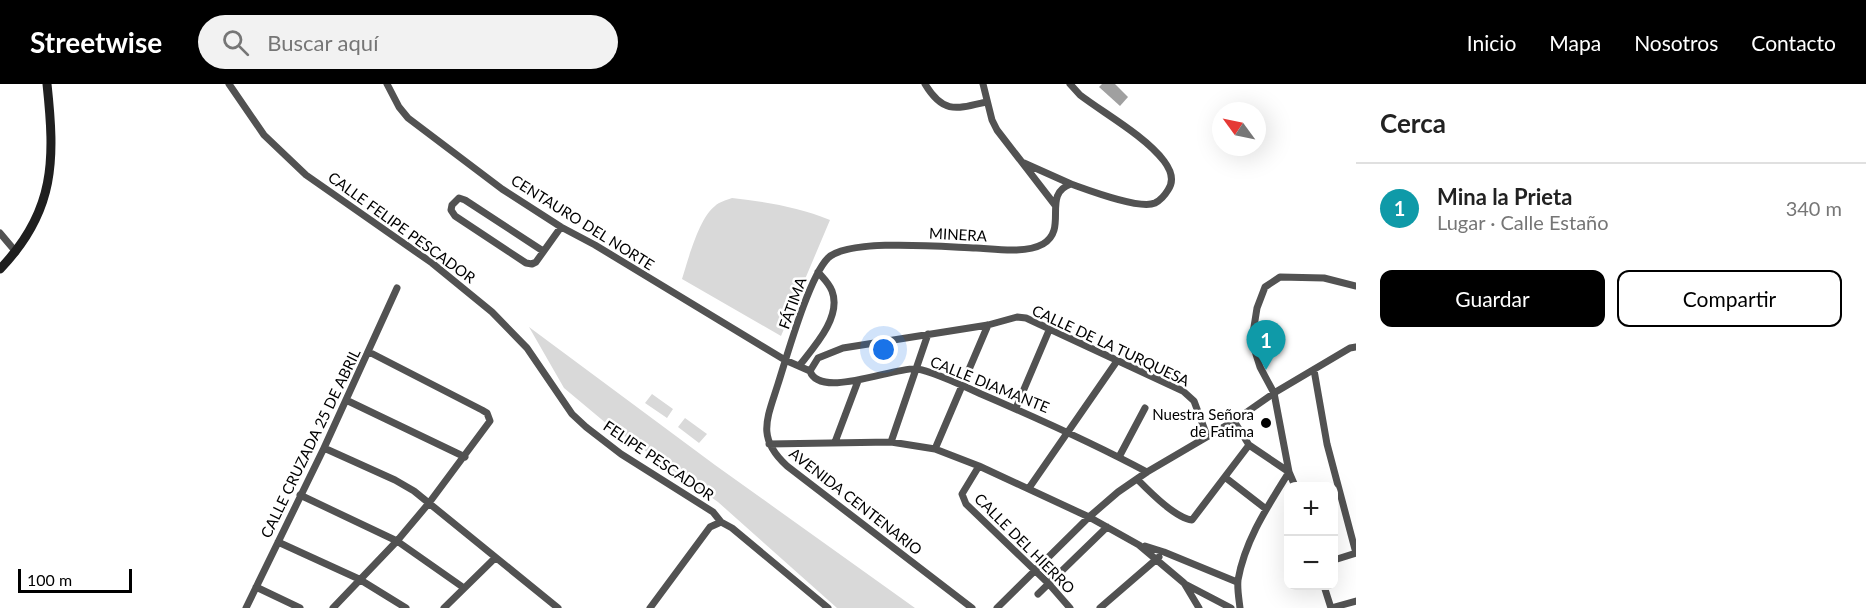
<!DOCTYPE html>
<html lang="es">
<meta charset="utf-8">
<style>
:root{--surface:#fff;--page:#f2f2f2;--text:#222;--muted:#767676;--line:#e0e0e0;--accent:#000}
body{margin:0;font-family:Lato,sans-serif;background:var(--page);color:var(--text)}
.controls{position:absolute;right:18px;bottom:18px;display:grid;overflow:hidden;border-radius:12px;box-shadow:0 6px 24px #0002}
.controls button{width:54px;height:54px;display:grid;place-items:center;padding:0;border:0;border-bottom:2px solid var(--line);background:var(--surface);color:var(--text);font:30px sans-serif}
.compass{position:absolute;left:1212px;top:18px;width:54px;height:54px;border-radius:50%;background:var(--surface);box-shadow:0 6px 24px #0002;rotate:303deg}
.scale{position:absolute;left:18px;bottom:15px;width:114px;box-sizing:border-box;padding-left:6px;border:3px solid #000;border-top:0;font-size:16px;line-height:21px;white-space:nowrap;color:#000;-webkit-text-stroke:4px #fff;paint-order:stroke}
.you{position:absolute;left:884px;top:266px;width:21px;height:21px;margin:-15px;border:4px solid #fff;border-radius:50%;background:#1a73e8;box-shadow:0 0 0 9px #1a73e833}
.badge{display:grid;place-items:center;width:39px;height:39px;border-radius:50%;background:var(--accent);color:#fff;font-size:20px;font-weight:700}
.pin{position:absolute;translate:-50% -50px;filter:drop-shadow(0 2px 3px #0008)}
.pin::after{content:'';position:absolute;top:32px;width:21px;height:18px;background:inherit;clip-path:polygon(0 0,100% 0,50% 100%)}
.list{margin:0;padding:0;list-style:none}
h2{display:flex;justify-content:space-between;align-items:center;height:78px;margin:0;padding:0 24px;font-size:26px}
h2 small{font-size:20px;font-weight:400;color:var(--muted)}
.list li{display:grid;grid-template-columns:39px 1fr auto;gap:18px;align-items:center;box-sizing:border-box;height:90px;padding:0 24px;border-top:2px solid var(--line)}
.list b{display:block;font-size:22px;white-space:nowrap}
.list p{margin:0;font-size:20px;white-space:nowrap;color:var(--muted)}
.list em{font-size:20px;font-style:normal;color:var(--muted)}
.actions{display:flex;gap:12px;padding:18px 24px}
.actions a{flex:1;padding:14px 0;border:2px solid var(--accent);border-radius:12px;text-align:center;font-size:21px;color:var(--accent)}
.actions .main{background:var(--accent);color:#fff}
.icon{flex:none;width:33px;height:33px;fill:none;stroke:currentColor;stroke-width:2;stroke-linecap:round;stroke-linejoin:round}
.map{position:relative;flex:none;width:1356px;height:524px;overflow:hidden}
header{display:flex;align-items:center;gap:36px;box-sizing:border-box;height:84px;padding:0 30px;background:var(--accent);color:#fff}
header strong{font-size:28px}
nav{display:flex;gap:33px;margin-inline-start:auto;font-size:21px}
.search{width:420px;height:54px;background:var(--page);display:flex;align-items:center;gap:15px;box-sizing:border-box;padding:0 21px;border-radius:33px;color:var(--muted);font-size:22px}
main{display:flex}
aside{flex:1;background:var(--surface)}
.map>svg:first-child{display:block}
.green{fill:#d9d9d9}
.water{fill:#a0a0a0}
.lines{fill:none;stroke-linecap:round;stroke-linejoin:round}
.street{stroke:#525252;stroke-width:7}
.secondary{stroke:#1f1f1f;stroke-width:9}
.poi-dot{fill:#000;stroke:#fff;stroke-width:2}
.labels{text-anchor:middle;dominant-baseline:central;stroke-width:5;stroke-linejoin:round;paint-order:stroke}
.street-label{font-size:15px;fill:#000;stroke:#fff}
.poi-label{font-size:15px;fill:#000;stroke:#fff;text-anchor:end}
</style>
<header>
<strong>Streetwise</strong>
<div class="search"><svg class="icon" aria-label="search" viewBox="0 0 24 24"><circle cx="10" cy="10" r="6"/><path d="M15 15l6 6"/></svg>Buscar aquí</div>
<nav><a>Inicio</a><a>Mapa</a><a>Nosotros</a><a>Contacto</a></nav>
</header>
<main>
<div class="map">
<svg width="1356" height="524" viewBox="0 0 1356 524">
<rect width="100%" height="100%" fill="#fff"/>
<path class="green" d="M 732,114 C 767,118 798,123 830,136 L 781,252 L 682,195 C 688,176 699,134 715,122 C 719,118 727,116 732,114 Z
M 529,243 L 715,381 L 915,524 L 837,524 L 718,418 L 607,340 L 564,304 Z
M 652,310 L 673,325 L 667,334 L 645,319 Z
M 685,334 L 707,350 L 699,359 L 678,343 Z"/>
<path class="water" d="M 1102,0 L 1115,0 L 1128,13 L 1120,22 L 1099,3 Z"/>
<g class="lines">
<path class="street" d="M 229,0 L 264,51 L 306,91 L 432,179 L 492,228 L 527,264 L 572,330 L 586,343 L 621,370 L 713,428 L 721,438
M 387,0 L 399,23 L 408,34 L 502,105 L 561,143 L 595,161 L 785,276 L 810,287 C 820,316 896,282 917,285 C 932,287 966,303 981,310 C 1037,334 1093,359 1147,388
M 925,0 C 943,30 956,25 986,18
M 983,0 L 992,36 L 997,46 L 1055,121
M 1024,79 L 1071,100
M 0,149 L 16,168
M 543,167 L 465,116 L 459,114 L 452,121 L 451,126 L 455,132 L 526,179 L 532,180 L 536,178 L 561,143
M 799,282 C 814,263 842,233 832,207 C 829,199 823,194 818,188
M 1314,286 L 1327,360 L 1356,469
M 810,287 L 818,274 L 843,264 L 988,241 L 1017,233 L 1026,234 L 1183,307 L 1194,317 L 1207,352
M 346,316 L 465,373
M 1016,324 L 1050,244
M 1234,337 L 1249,361 L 1289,388
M 835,358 L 858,297
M 891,358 L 928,250
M 769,360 L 891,358 L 935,365 L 979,382 L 1089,433 L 1139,461 L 1184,499 L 1199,524
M 324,364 L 395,396 L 414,407 L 558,524
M 935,365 L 988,241
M 1119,373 L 1145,324
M 979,382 L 962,410 L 966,420 L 1049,500 L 1070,524
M 1226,394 L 1266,425
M 1137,395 C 1149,407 1175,434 1192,436 L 1249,361
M 1295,402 L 1289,388 L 1274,309 L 1260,283 L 1254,264 L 1253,249 L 1257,224 L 1265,203 L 1280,193 L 1324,194 L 1356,202
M 1029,404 L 1117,277
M 300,411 L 397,457 L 464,504
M 278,458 L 359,495 L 406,524
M 1145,462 L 1164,468 L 1237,498
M 1334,476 L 1356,469
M 1185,500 L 1231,524
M 1324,502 L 1331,524
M 256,503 L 300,524
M 1038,510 L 1107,443
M 246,524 L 324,364 L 397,204
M 333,524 L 397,457 L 429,419 L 490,337 L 487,329 L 482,326 L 369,268
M 444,524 L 495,474
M 650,524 L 710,443 L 721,438 L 732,444 L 828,524
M 972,524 L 787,382 C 756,354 767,335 778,300 C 787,272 809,193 828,174 C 849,154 946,163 976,164 C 995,165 1025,170 1043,160 C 1069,145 1041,110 1071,100 C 1088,106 1140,126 1155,119 C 1161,116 1165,111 1168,106 C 1175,96 1170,85 1164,77 C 1145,52 1105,30 1080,11 L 1070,0
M 997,524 L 1089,433 L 1118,408 L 1147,388 L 1234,337 L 1274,309 L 1350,264 L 1356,263
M 1100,524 L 1159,473
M 1240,524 C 1239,515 1237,505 1238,496 C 1245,456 1268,422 1289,388
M 1331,524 L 1356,517"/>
<path class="secondary" d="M 0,185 C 56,127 55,75 47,0"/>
</g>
<circle class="poi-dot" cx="1266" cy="339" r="6"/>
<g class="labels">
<g class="street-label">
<text transform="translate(583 138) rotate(32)">CENTAURO DEL NORTE</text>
<text transform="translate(402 143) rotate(36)">CALLE FELIPE PESCADOR</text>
<text transform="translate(958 150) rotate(3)">MINERA</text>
<text transform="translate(792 219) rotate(-70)">FÁTIMA</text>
<text transform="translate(1111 261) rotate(25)">CALLE DE LA TURQUESA</text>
<text transform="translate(990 300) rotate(22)">CALLE DIAMANTE</text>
<text transform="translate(310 359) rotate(-64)">CALLE CRUZADA 25 DE ABRIL</text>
<text transform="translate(659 376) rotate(34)">FELIPE PESCADOR</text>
<text transform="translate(856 417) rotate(38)">AVENIDA CENTENARIO</text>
<text transform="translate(1025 459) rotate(45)">CALLE DEL HIERRO</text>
</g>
<g class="poi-label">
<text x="1254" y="330">Nuestra Señora<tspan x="1254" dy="17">de Fatima</tspan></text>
</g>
</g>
</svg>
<div class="controls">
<button>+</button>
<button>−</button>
</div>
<svg class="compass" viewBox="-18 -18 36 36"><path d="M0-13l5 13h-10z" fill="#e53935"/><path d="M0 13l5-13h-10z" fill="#767676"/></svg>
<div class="scale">100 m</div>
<div class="you"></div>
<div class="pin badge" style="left:1266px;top:286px;background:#0f9aa8">1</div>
</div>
<aside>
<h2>Cerca<small></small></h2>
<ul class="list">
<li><span class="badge" style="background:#0f9aa8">1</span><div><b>Mina la Prieta</b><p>Lugar · Calle Estaño</p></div><em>340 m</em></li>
</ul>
<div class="actions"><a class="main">Guardar</a><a>Compartir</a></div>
</aside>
</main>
